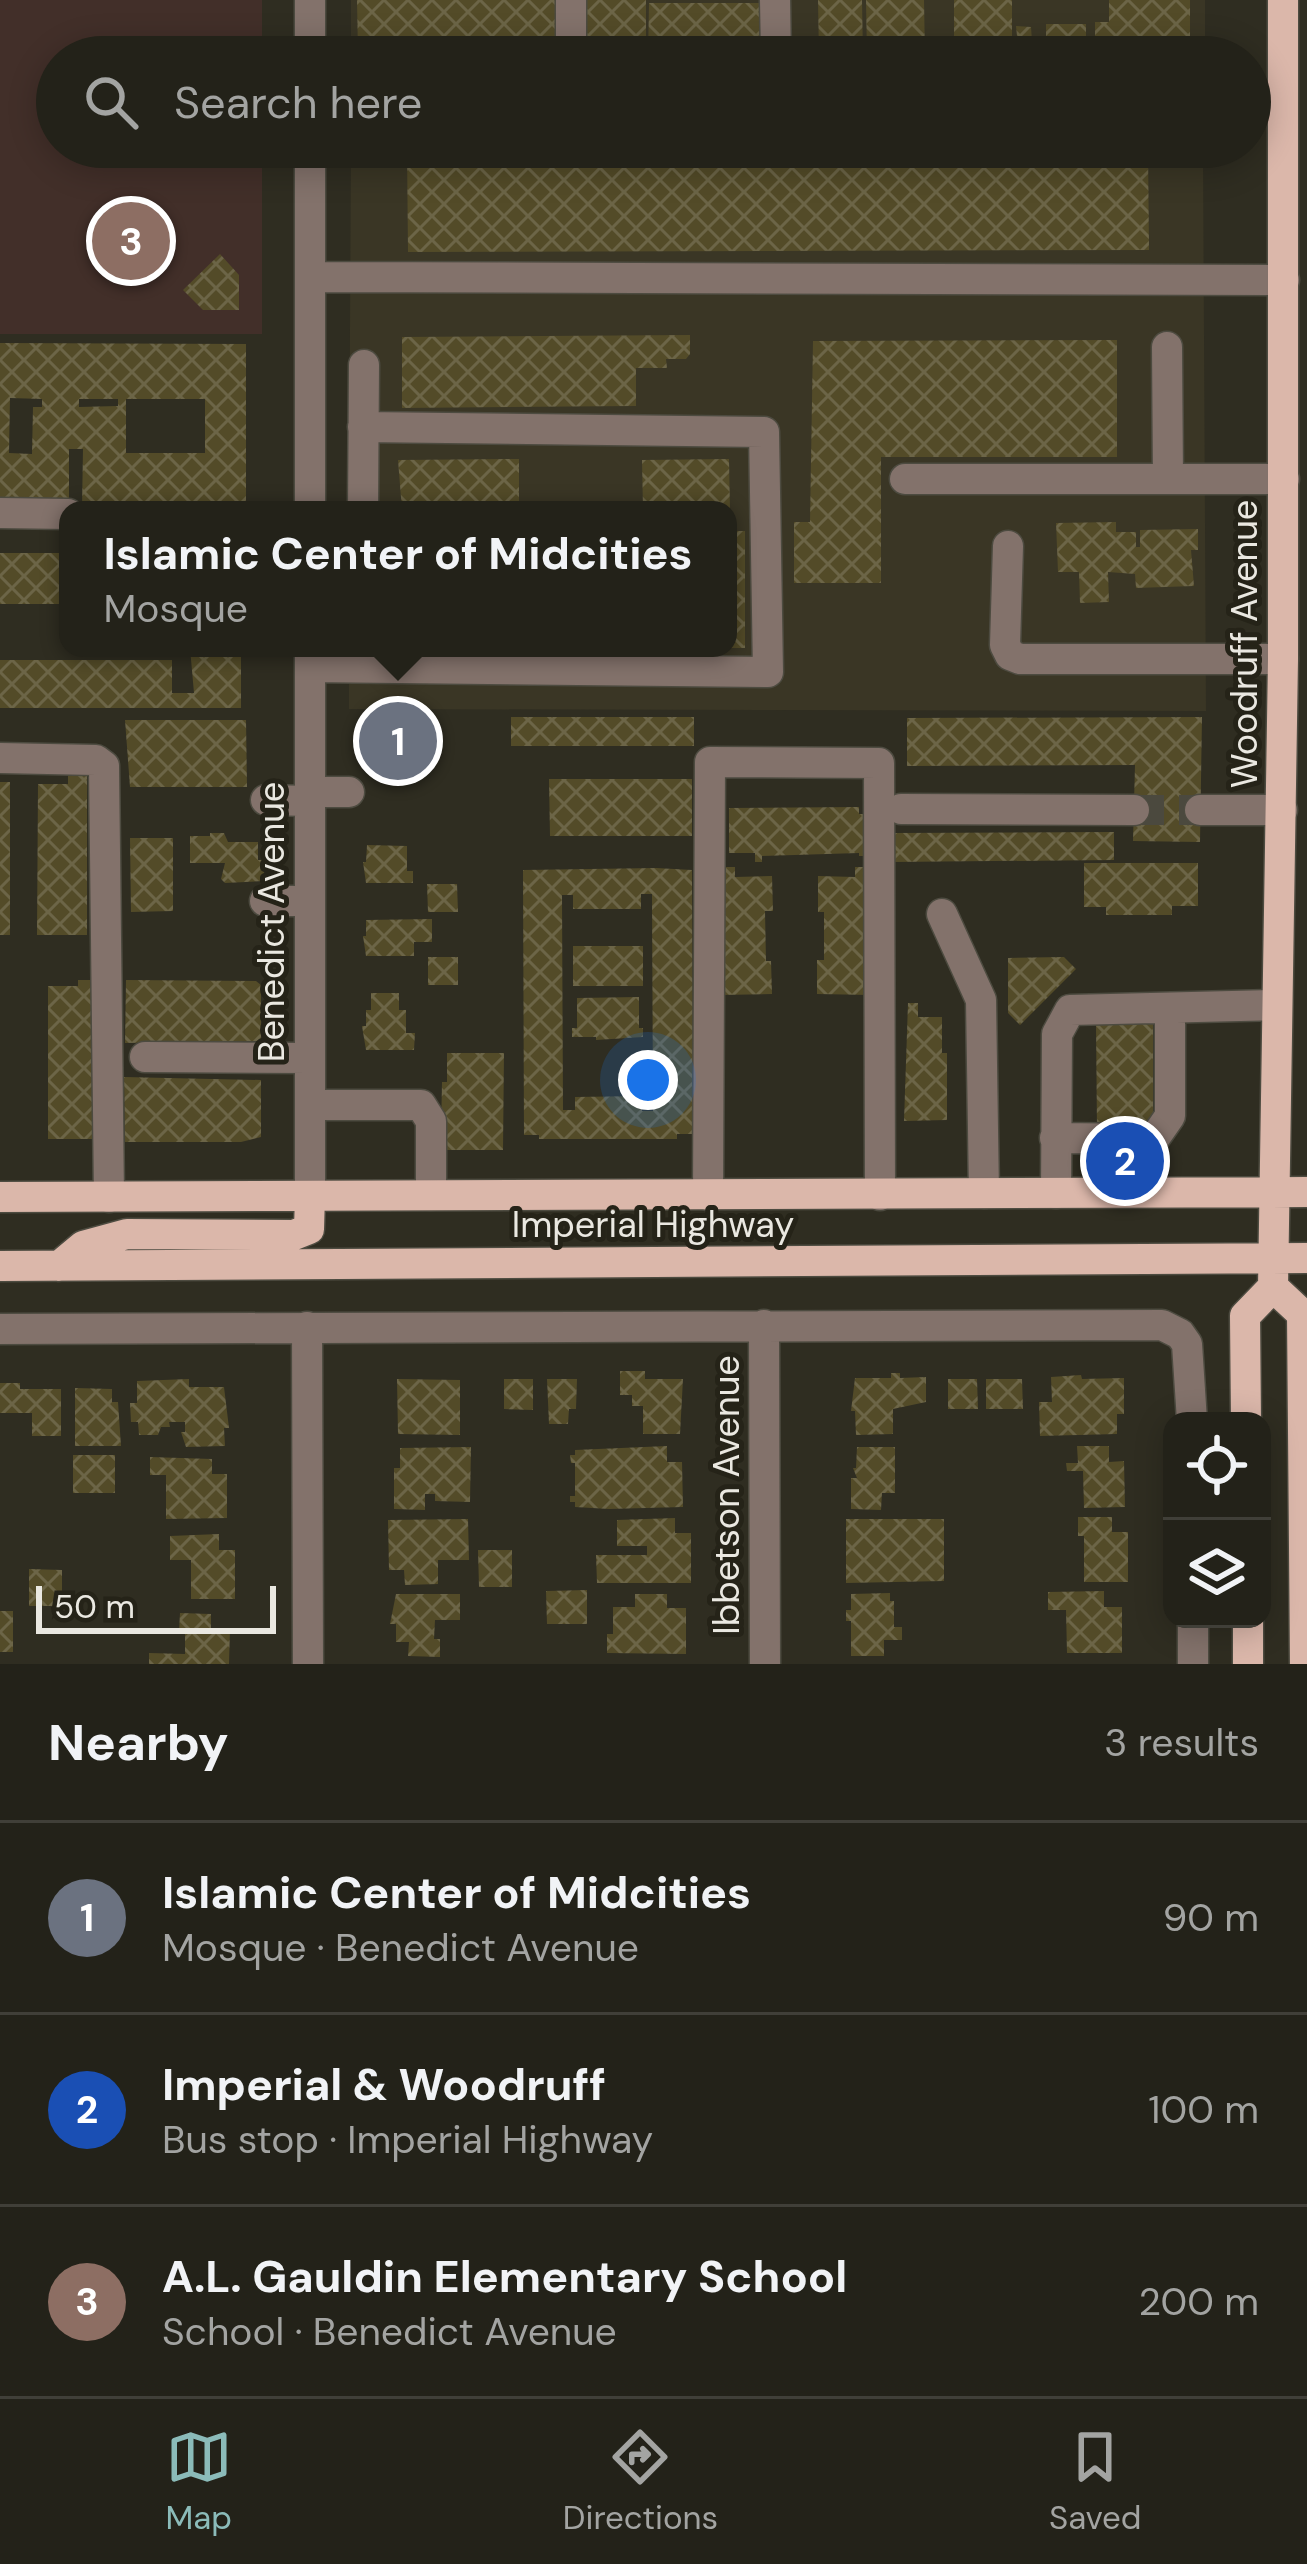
<!DOCTYPE html>
<meta charset="utf-8">
<style>
:root{--surface:#232219;--page:#2b2a22;--text:#f1f3f6;--muted:#a3a4a2;--line:#403f38;--accent:#8bbbb9}
body{margin:0;font-family:"DM Sans",sans-serif;background:var(--page);color:var(--text)}
.controls{position:absolute;right:36px;bottom:36px;display:grid;overflow:hidden;border-radius:24px;box-shadow:0 6px 30px #0003}
.controls button{width:108px;height:108px;display:grid;place-items:center;padding:0;border:0;border-bottom:3px solid var(--line);background:var(--surface);color:var(--text);font:60px sans-serif}
.scale{position:absolute;left:36px;bottom:30px;width:240px;box-sizing:border-box;padding-left:12px;border:6px solid #eae8e1;border-top:0;font-size:33px;line-height:42px;white-space:nowrap;color:#eae8e1;-webkit-text-stroke:9px #252318;paint-order:stroke}
.you{position:absolute;left:648px;top:1080px;width:42px;height:42px;margin:-30px;border:9px solid #fff;border-radius:50%;background:#1a73e8;box-shadow:0 0 0 18px #1a73e833}
.badge{display:grid;place-items:center;width:78px;height:78px;border-radius:50%;background:var(--accent);color:#fff;font-size:39px;font-weight:700}
.pin{position:absolute;translate:-50% -50%;border:6px solid #fff;box-shadow:0 3px 12px #0006}
.popup{position:absolute;left:59px;top:501px;width:678px;height:156px;box-sizing:border-box;display:grid;place-content:center;border-radius:24px;background:var(--surface);filter:drop-shadow(0 3px 9px #0005);font-size:39px;white-space:nowrap;color:var(--muted)}
.popup b{font-size:45px;color:var(--text)}
.popup::after{content:'';position:absolute;left:50%;top:100%;margin-left:-24px;border:24px solid transparent;border-top-color:var(--surface)}
.list{margin:0;padding:0;list-style:none}
h2{display:flex;justify-content:space-between;align-items:center;height:156px;margin:0;padding:0 48px;font-size:51px}
h2 small{font-size:39px;font-weight:400;color:var(--muted)}
.list li{display:grid;grid-template-columns:78px 1fr auto;gap:36px;align-items:center;box-sizing:border-box;height:192px;padding:0 48px;border-top:3px solid var(--line)}
.list b{display:block;font-size:45px;white-space:nowrap}
.list p{margin:0;font-size:39px;white-space:nowrap;color:var(--muted)}
.list em{font-size:39px;font-style:normal;color:var(--muted)}
.icon{flex:none;width:66px;height:66px;fill:none;stroke:currentColor;stroke-width:2;stroke-linecap:round;stroke-linejoin:round}
.map{position:relative;flex:none;width:1307px;height:1664px;overflow:hidden}
.search{position:absolute;background:var(--surface);box-shadow:0 6px 30px #0003;left:36px;right:36px;top:36px;height:132px;display:flex;align-items:center;gap:30px;box-sizing:border-box;padding:0 42px;border-radius:66px;color:var(--muted);font-size:45px}
.sheet{height:732px;background:var(--surface)}
nav{display:flex;justify-content:space-around;align-items:center;box-sizing:border-box;height:168px;border-top:3px solid var(--line);background:var(--surface);font-size:33px;color:var(--muted)}
nav a{display:grid;justify-items:center;gap:6px}
nav .on{color:var(--accent)}
.map>svg:first-child{display:block}
.built{fill:#3a3625}
.education{fill:#422f29}
.building{fill:url(#building-cross-hatch);fill-rule:evenodd}
.lines{fill:none;stroke-linecap:round;stroke-linejoin:round}
.minor-tunnel{stroke:#4b493e;stroke-width:30;stroke-dasharray:30 15;stroke-linecap:butt}
.minor-casing{stroke:#4d4b40;stroke-width:33}
.major-casing{stroke:#4d4b40;stroke-width:33}
.minor{stroke:#83726b;stroke-width:30}
.major{stroke:#dbb7aa;stroke-width:30}
.labels{text-anchor:middle;dominant-baseline:central;stroke-width:10;stroke-linejoin:round;paint-order:stroke}
.street-label{font-size:36px;fill:#eae8e1;stroke:#252318}
</style>
<div class="map">
<svg width="1307" height="1664" viewBox="0 0 1307 1664">
<defs>
<pattern id="building-cross-hatch" width="8" height="8" patternUnits="userSpaceOnUse" patternTransform="scale(3)"><rect width="8" height="8" fill="#534b28"/><path d="M0 0l8 8M0 8l8-8" fill="none" stroke="#6c6547"/></pattern>
</defs>
<rect width="100%" height="100%" fill="#2f2d21"/>
<path class="built" d="M 351,0 L 1205,0 L 1205,57 L 351,57 Z
M 351,147 L 1203,147 L 1206,711 L 349,709 L 349,648 L 728,648 L 728,510 L 349,510 Z"/>
<path class="education" d="M 0,0 L 262,0 L 262,57 L 57,57 L 57,147 L 262,147 L 262,334 L 0,334 Z"/>
<path class="building" d="M 357,0 L 559,0 L 559,57 L 408,57 L 408,53 L 361,57 L 358,54 Z
M 587,0 L 646,0 L 646,57 L 587,57 Z
M 818,0 L 862,0 L 863,57 L 819,57 Z
M 866,0 L 924,0 L 925,57 L 867,57 Z
M 954,0 L 1012,0 L 1012,57 L 954,57 Z
M 1109,0 L 1190,0 L 1190,56 L 1095,55 L 1095,22 L 1109,22 Z
M 649,3 L 764,3 L 764,57 L 648,57 Z
M 1046,24 L 1086,24 L 1086,36 L 1046,36 Z
M 1016,26 L 1031,27 L 1033,56 L 1019,56 Z
M 1054,40 L 1089,40 L 1089,56 L 1054,56 Z
M 1148,147 L 1149,250 L 408,252 L 407,148 Z
M 220,254 L 239,275 L 239,310 L 203,310 L 183,290 Z
M 690,335 L 690,354 L 686,359 L 666,359 L 667,368 L 636,368 L 636,406 L 402,408 L 402,337 Z
M 1117,340 L 1117,457 L 881,457 L 881,583 L 794,583 L 794,522 L 810,522 L 813,341 Z
M 0,343 L 246,344 L 246,508 L 82,508 L 83,449 L 69,449 L 69,508 L 0,508 ZM 10,398 L 42,399 L 42,407 L 33,407 L 32,454 L 9,453 ZM 79,399 L 118,399 L 118,406 L 79,407 ZM 126,399 L 205,399 L 205,453 L 126,453 Z
M 519,459 L 519,510 L 402,510 L 398,460 Z
M 729,459 L 730,510 L 643,510 L 642,460 Z
M 1116,522 L 1116,532 L 1136,532 L 1136,547 L 1140,547 L 1140,530 L 1198,529 L 1198,550 L 1191,550 L 1194,586 L 1136,588 L 1135,574 L 1108,572 L 1109,602 L 1080,603 L 1079,572 L 1058,572 L 1056,523 Z
M 728,531 L 745,531 L 745,648 L 728,648 Z
M 0,553 L 68,553 L 68,604 L 0,604 Z
M 190,648 L 241,648 L 241,708 L 0,708 L 0,660 L 172,660 L 172,693 L 194,693 Z
M 434,717 L 435,763 L 396,763 L 396,773 L 382,773 L 382,764 L 362,764 L 362,718 Z
M 511,717 L 694,717 L 694,746 L 511,746 Z
M 1202,717 L 1200,842 L 1133,841 L 1135,765 L 907,766 L 907,718 Z
M 125,720 L 246,720 L 247,787 L 130,787 Z
M 68,776 L 87,776 L 87,935 L 37,935 L 38,784 L 68,784 Z
M 549,779 L 692,779 L 692,836 L 550,836 Z
M 0,782 L 10,782 L 10,935 L 0,935 Z
M 859,807 L 859,814 L 873,814 L 873,856 L 859,856 L 859,853 L 762,856 L 762,862 L 755,862 L 755,853 L 729,853 L 729,808 Z
M 1114,832 L 1114,860 L 892,862 L 892,833 Z
M 210,833 L 224,833 L 228,842 L 258,842 L 258,860 L 264,860 L 264,881 L 225,883 L 221,879 L 225,863 L 190,863 L 190,836 L 210,836 Z
M 130,838 L 173,838 L 173,911 L 131,912 Z
M 367,845 L 407,846 L 407,871 L 413,871 L 413,883 L 366,883 L 363,862 L 366,862 Z
M 1084,863 L 1198,863 L 1198,906 L 1172,906 L 1172,915 L 1106,915 L 1106,907 L 1084,907 Z
M 717,867 L 735,867 L 735,877 L 772,876 L 773,911 L 765,911 L 766,961 L 771,961 L 772,994 L 719,995 Z
M 855,867 L 874,867 L 870,995 L 817,994 L 817,960 L 824,960 L 824,912 L 818,912 L 818,876 L 855,877 Z
M 656,868 L 692,870 L 693,1134 L 677,1134 L 677,1139 L 539,1139 L 539,1135 L 524,1135 L 523,870 ZM 641,894 L 652,894 L 653,1111 L 642,1111 L 641,1096 L 575,1097 L 575,1110 L 563,1110 L 562,895 L 573,895 L 573,909 L 641,909 Z
M 427,884 L 457,884 L 458,912 L 428,912 Z
M 432,919 L 432,942 L 414,942 L 414,956 L 366,956 L 363,936 L 366,936 L 366,920 Z
M 573,946 L 643,946 L 643,986 L 573,986 Z
M 428,957 L 458,957 L 458,985 L 428,985 Z
M 1064,957 L 1076,969 L 1020,1025 L 1008,1013 L 1008,958 Z
M 78,980 L 98,980 L 97,1139 L 48,1139 L 48,986 L 78,986 Z
M 126,980 L 256,981 L 261,985 L 261,1041 L 125,1043 Z
M 371,993 L 399,993 L 399,1010 L 406,1010 L 406,1033 L 415,1033 L 414,1050 L 366,1050 L 362,1026 L 366,1026 L 366,1010 L 371,1010 Z
M 639,997 L 639,1028 L 643,1028 L 643,1037 L 596,1040 L 596,1037 L 572,1037 L 572,1028 L 577,1028 L 577,998 Z
M 908,1003 L 918,1003 L 918,1017 L 942,1017 L 942,1053 L 947,1053 L 947,1120 L 904,1121 Z
M 1096,1024 L 1153,1024 L 1153,1131 L 1097,1131 Z
M 447,1053 L 504,1053 L 503,1150 L 447,1150 L 447,1132 L 441,1132 L 442,1082 L 447,1082 Z
M 124,1077 L 261,1080 L 261,1137 L 241,1142 L 125,1142 Z
M 620,1371 L 645,1371 L 645,1379 L 683,1379 L 680,1434 L 643,1434 L 643,1406 L 632,1406 L 632,1395 L 620,1395 Z
M 891,1373 L 900,1373 L 900,1378 L 926,1377 L 926,1402 L 893,1409 L 893,1434 L 856,1435 L 855,1411 L 851,1411 L 855,1378 L 891,1378 Z
M 1081,1375 L 1082,1379 L 1124,1378 L 1124,1414 L 1117,1414 L 1117,1434 L 1040,1436 L 1039,1402 L 1052,1402 L 1051,1377 Z
M 189,1379 L 189,1387 L 224,1387 L 229,1428 L 224,1428 L 225,1446 L 186,1447 L 181,1432 L 185,1432 L 185,1422 L 169,1422 L 170,1427 L 161,1427 L 158,1435 L 139,1435 L 138,1422 L 131,1422 L 130,1403 L 137,1403 L 137,1381 Z
M 397,1379 L 460,1380 L 460,1435 L 398,1434 Z
M 504,1379 L 533,1379 L 533,1410 L 504,1409 Z
M 547,1379 L 577,1379 L 576,1409 L 569,1409 L 568,1424 L 549,1424 Z
M 948,1379 L 977,1379 L 978,1409 L 948,1409 Z
M 986,1379 L 1022,1379 L 1023,1409 L 986,1409 Z
M 0,1383 L 20,1383 L 20,1389 L 61,1389 L 61,1436 L 32,1436 L 32,1413 L 0,1413 Z
M 75,1388 L 112,1389 L 112,1402 L 118,1402 L 121,1446 L 75,1446 Z
M 667,1446 L 667,1462 L 682,1462 L 683,1507 L 609,1509 L 575,1507 L 575,1502 L 570,1502 L 570,1496 L 575,1496 L 575,1463 L 571,1463 L 570,1455 L 575,1455 L 575,1450 Z
M 1077,1446 L 1109,1446 L 1109,1462 L 1124,1461 L 1125,1507 L 1084,1508 L 1083,1471 L 1067,1471 L 1066,1463 L 1078,1463 Z
M 471,1447 L 470,1502 L 435,1501 L 435,1494 L 425,1494 L 425,1510 L 394,1509 L 394,1468 L 400,1468 L 400,1448 Z
M 857,1447 L 895,1447 L 895,1493 L 882,1493 L 881,1510 L 851,1509 L 851,1478 L 857,1478 L 853,1468 L 856,1468 Z
M 73,1455 L 115,1455 L 115,1493 L 73,1493 Z
M 150,1457 L 212,1459 L 212,1474 L 227,1474 L 227,1518 L 166,1519 L 166,1475 L 150,1475 Z
M 1078,1517 L 1112,1517 L 1112,1532 L 1128,1532 L 1128,1582 L 1084,1582 L 1084,1536 L 1078,1536 Z
M 675,1518 L 675,1533 L 691,1533 L 691,1583 L 597,1583 L 596,1555 L 647,1555 L 647,1546 L 617,1546 L 617,1520 Z
M 468,1519 L 469,1560 L 438,1560 L 438,1584 L 405,1585 L 404,1570 L 389,1570 L 388,1520 Z
M 846,1519 L 944,1519 L 944,1581 L 846,1583 Z
M 219,1534 L 219,1550 L 235,1550 L 235,1599 L 191,1599 L 191,1560 L 170,1560 L 170,1536 Z
M 478,1550 L 512,1550 L 512,1587 L 479,1587 Z
M 29,1569 L 62,1570 L 62,1606 L 29,1606 Z
M 587,1590 L 587,1624 L 547,1624 L 546,1591 Z
M 1104,1591 L 1104,1607 L 1122,1607 L 1122,1653 L 1067,1653 L 1066,1610 L 1048,1610 L 1048,1592 Z
M 890,1593 L 890,1601 L 894,1601 L 894,1627 L 902,1627 L 902,1640 L 884,1640 L 884,1656 L 851,1656 L 851,1621 L 846,1621 L 846,1610 L 851,1610 L 851,1594 Z
M 396,1594 L 460,1594 L 460,1620 L 435,1620 L 434,1639 L 440,1639 L 440,1657 L 408,1656 L 409,1642 L 396,1642 L 396,1624 L 390,1624 Z
M 635,1594 L 667,1594 L 667,1608 L 686,1608 L 686,1654 L 607,1653 L 607,1634 L 613,1634 L 613,1607 L 635,1607 Z
M 0,1611 L 13,1611 L 13,1652 L 0,1652 Z
M 180,1613 L 211,1614 L 211,1628 L 230,1629 L 229,1664 L 149,1664 L 149,1653 L 185,1654 L 185,1631 L 179,1631 Z"/>
<g class="lines">
<path class="minor-tunnel" d="M 1134,810 L 1200,810"/>
<g class="minor-casing">
<path id="minor" d="M 310,0 L 310,57
M 571,0 L 571,57
M 775,0 L 776,57
M 310,147 L 310,510
M 310,277 L 1284,280
M 1167,347 L 1168,479
M 905,479 L 1284,479
M 363,510 L 364,365
M 0,513 L 68,514
M 1008,546 L 1005,645 L 1010,655 L 1020,659 L 1283,659
M 310,648 L 310,1196
M 310,667 L 768,672 L 764,432 L 363,427
M 0,758 L 96,760 L 104,766 L 109,1197
M 310,792 L 349,792
M 266,800 L 310,801
M 901,809 L 1134,810
M 1200,810 L 1282,810
M 265,901 L 310,901
M 942,914 L 981,1000 L 984,1193
M 145,1057 L 310,1058
M 310,1105 L 421,1105 L 431,1121 L 431,1195
M 1055,1138 L 1154,1139 L 1170,1116 L 1170,1008
M 1056,1193 L 1057,1034 L 1070,1010 L 1277,1005
M 708,1195 L 710,762 L 879,763 L 880,1195
M 764,1325 L 765,1664
M 307,1327 L 308,1664
M 0,1329 L 1162,1325 L 1180,1334 L 1187,1344 L 1192,1421
M 1193,1619 L 1193,1664"/>
</g>
<g class="major-casing">
<path id="major" d="M 1283,0 L 1283,659 L 1273,1287 L 1302,1314 L 1305,1664
M 0,1197 L 1307,1192
M 0,1266 L 1307,1258
M 59,1266 L 83,1246 L 127,1234 L 294,1235 L 309,1229 L 310,1196
M 1246,1421 L 1245,1316 L 1273,1287
M 1248,1619 L 1248,1664"/>
</g>
<use href="#minor" class="minor"/>
<use href="#major" class="major"/>
</g>
<g class="labels">
<g class="street-label">
<text transform="translate(1244 644) rotate(-90)">Woodruff Avenue</text>
<text transform="translate(271 922) rotate(-90)">Benedict Avenue</text>
<text x="653" y="1224">Imperial Highway</text>
<text transform="translate(726 1495) rotate(-90)">Ibbetson Avenue</text>
</g>
</g>
</svg>
<div class="controls">
<button><svg class="icon" aria-label="locate" viewBox="0 0 24 24"><circle cx="12" cy="12" r="6"/><path d="M12 2v4M12 18v4M2 12h4M18 12h4"/></svg></button>
<button><svg class="icon" aria-label="layers" viewBox="0 0 24 24"><path d="M12 4l9 5-9 5-9-5zM3 14l9 5 9-5"/></svg></button>
</div>
<div class="scale">50 m</div>
<div class="you"></div>
<div class="pin badge" style="left:398px;top:741px;background:#6b7280">1</div>
<div class="popup"><b>Islamic Center of Midcities</b>Mosque</div>
<div class="pin badge" style="left:1125px;top:1161px;background:#1a4fb4">2</div>
<div class="pin badge" style="left:131px;top:241px;background:#8d6e63">3</div>
<div class="search"><svg class="icon" aria-label="search" viewBox="0 0 24 24"><circle cx="10" cy="10" r="6"/><path d="M15 15l6 6"/></svg>Search here</div>
</div>
<section class="sheet">
<h2>Nearby<small>3 results</small></h2>
<ul class="list">
<li><span class="badge" style="background:#6b7280">1</span><div><b>Islamic Center of Midcities</b><p>Mosque · Benedict Avenue</p></div><em>90 m</em></li>
<li><span class="badge" style="background:#1a4fb4">2</span><div><b>Imperial &amp; Woodruff</b><p>Bus stop · Imperial Highway</p></div><em>100 m</em></li>
<li><span class="badge" style="background:#8d6e63">3</span><div><b>A.L. Gauldin Elementary School</b><p>School · Benedict Avenue</p></div><em>200 m</em></li>
</ul>
</section>
<nav>
<a class="on"><svg class="icon" aria-label="map" viewBox="0 0 24 24"><path d="M3 6l6-2 6 2 6-2v14l-6 2-6-2-6 2zM9 4v14M15 6v14"/></svg>Map</a>
<a><svg class="icon" aria-label="directions" viewBox="0 0 24 24"><path d="M12 3l9 9-9 9-9-9zM9 14v-3h6M13 9l2 2-2 2"/></svg>Directions</a>
<a><svg class="icon" aria-label="saved" viewBox="0 0 24 24"><path d="M7 4h10v16l-5-4-5 4z"/></svg>Saved</a>
</nav>
